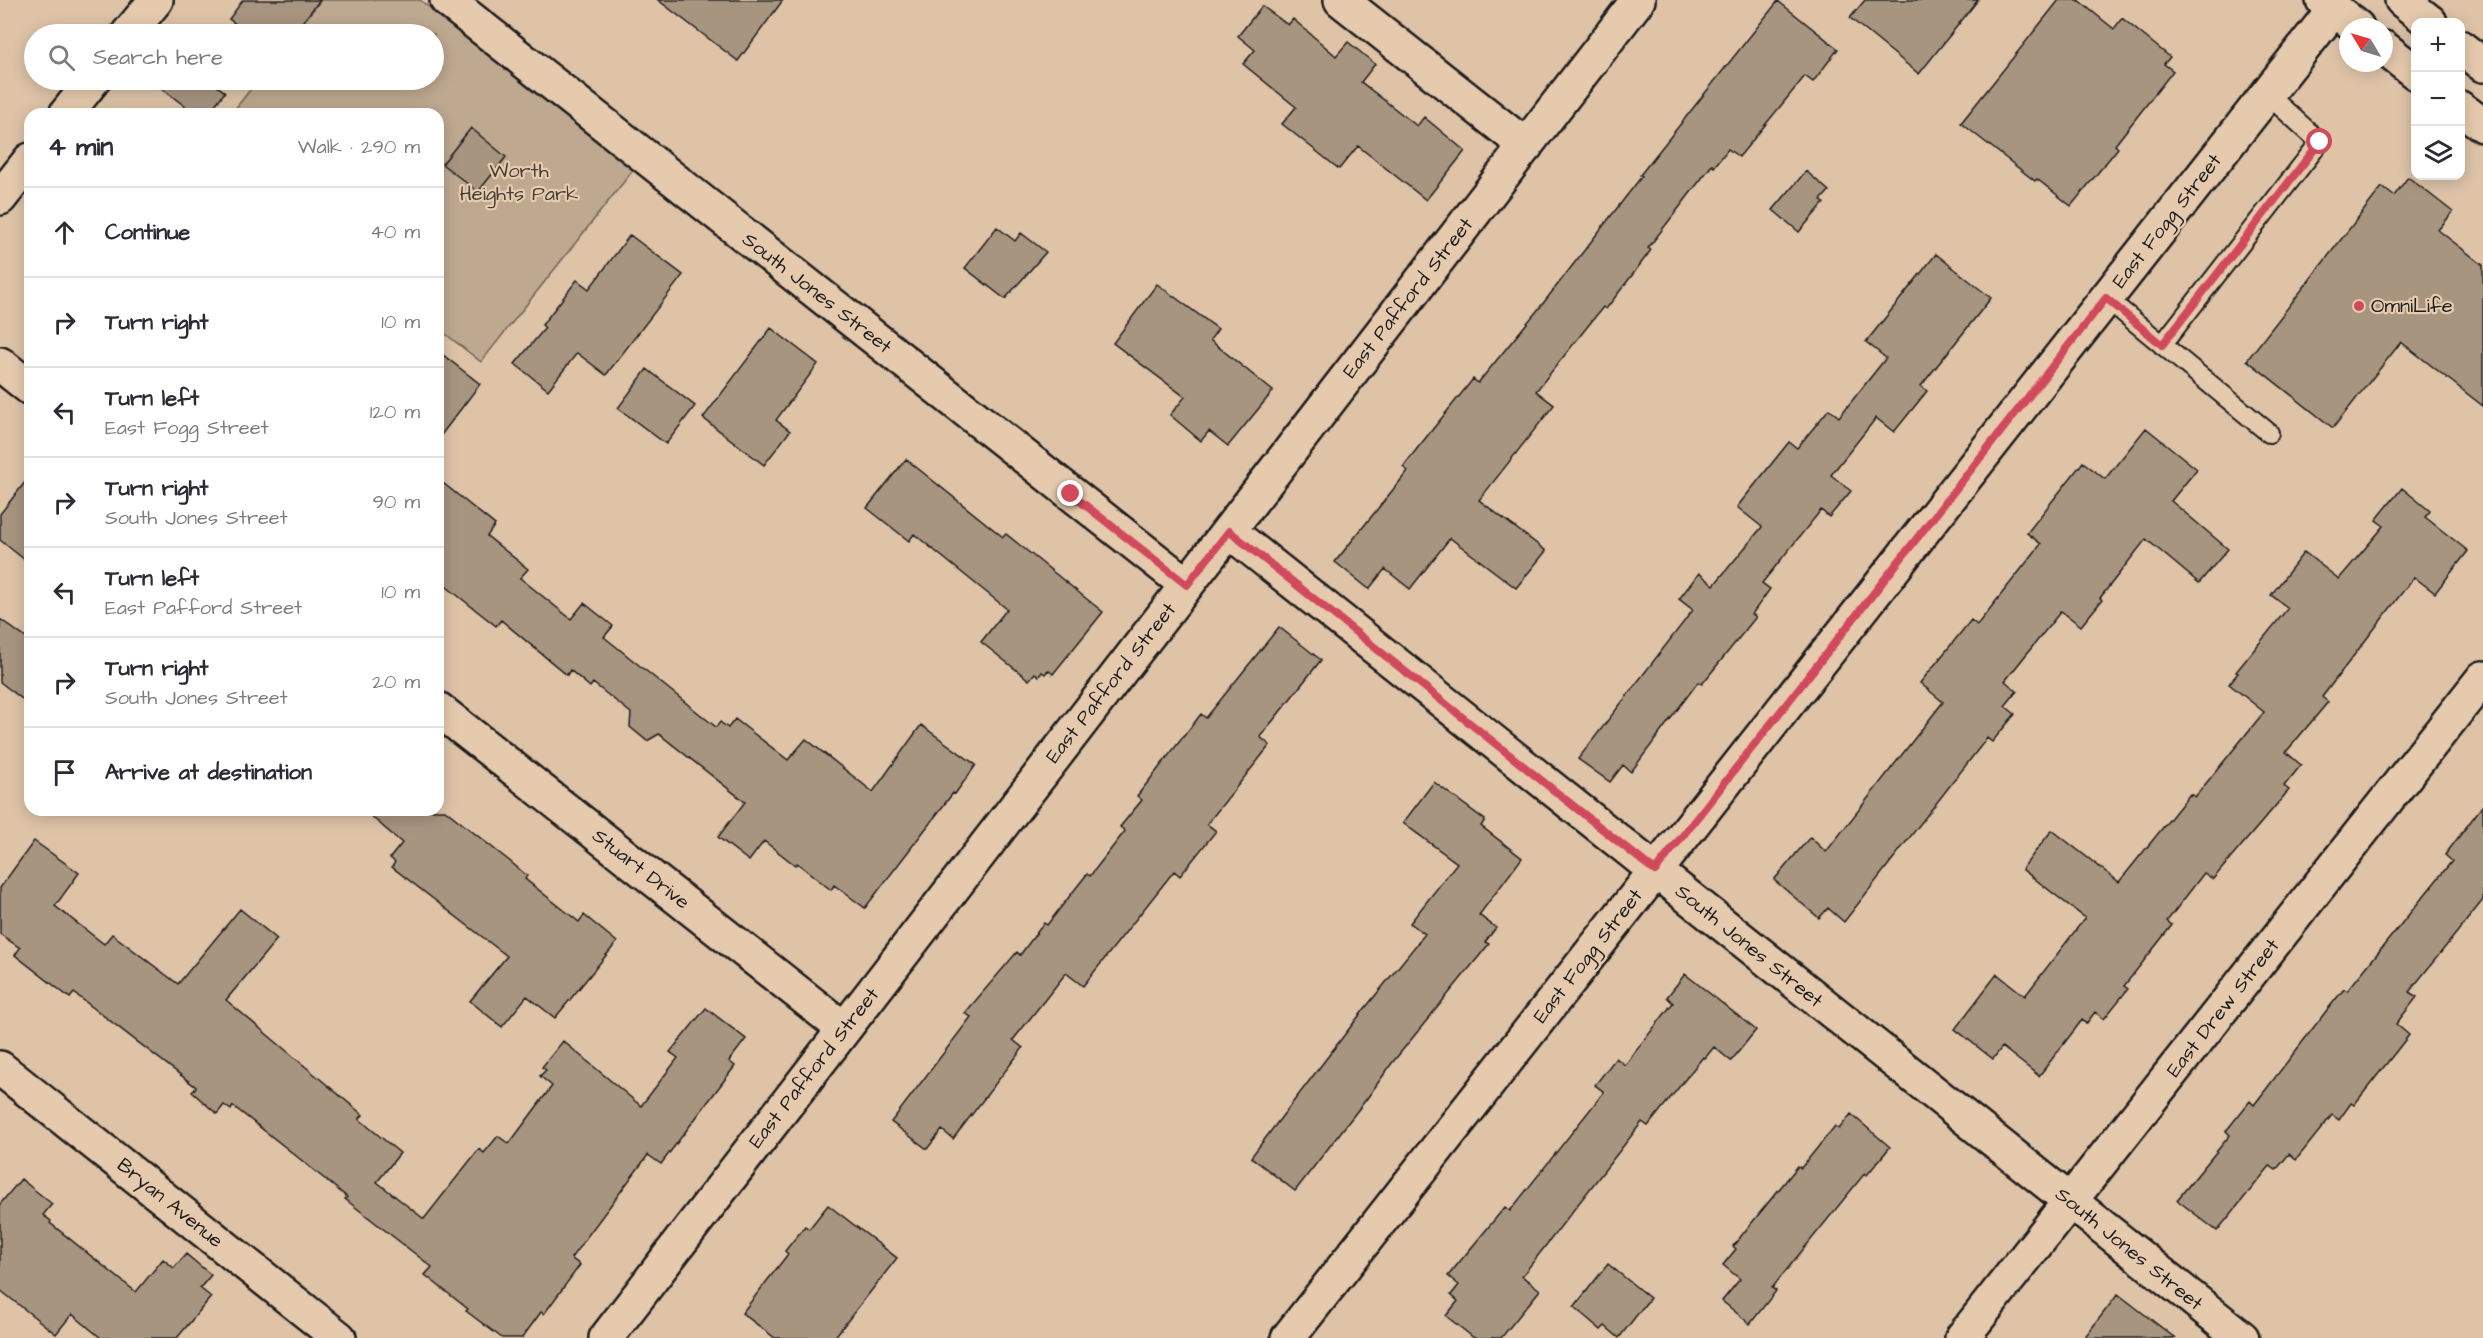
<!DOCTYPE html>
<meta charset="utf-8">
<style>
:root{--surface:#fff;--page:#f7f7f7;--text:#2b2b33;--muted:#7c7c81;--line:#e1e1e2}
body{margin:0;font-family:"Architects Daughter",sans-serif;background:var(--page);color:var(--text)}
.controls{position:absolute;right:18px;top:18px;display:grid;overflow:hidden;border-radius:12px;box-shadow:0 3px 15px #0003}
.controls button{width:54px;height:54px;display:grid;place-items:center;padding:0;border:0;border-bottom:2px solid var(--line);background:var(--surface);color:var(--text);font:30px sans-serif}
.compass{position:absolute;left:2339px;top:18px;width:54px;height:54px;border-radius:50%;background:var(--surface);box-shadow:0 3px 15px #0003;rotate:308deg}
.stop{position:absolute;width:18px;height:18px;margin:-14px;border:4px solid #d1495b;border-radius:50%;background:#fff}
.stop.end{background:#d1495b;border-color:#fff;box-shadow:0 2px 6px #0008}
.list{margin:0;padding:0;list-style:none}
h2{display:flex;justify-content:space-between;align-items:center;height:78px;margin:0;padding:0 24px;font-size:26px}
h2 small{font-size:20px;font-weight:400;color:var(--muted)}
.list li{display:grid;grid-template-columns:39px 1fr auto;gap:18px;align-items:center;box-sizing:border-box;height:90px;padding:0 24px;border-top:2px solid var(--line)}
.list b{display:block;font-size:22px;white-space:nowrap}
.list p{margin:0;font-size:20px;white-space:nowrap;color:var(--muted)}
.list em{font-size:20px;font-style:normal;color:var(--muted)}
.icon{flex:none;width:33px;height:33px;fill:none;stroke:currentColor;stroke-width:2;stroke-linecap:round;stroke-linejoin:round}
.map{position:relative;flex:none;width:2483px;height:1338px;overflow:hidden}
.search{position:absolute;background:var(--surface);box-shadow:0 3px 15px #0003;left:24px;top:24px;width:420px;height:66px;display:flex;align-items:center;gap:15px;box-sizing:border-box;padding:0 21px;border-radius:33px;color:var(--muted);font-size:22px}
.panel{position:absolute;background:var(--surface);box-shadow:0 3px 15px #0003;left:24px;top:108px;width:420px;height:708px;border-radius:18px}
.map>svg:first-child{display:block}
.green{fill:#bea890;stroke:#6d6256;stroke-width:1.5}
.building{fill:#a89580;stroke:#1c1c1c;stroke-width:1.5}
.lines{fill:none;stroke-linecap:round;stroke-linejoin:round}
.lane-casing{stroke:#1c1c1c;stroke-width:22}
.street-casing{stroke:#1c1c1c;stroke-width:38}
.secondary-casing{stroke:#1c1c1c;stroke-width:38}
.highway-casing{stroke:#1c1c1c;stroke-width:38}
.lane{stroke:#e6caad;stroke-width:18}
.street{stroke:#e6caad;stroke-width:33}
.secondary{stroke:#e6caad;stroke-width:33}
.highway{stroke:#e6caad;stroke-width:33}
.route{stroke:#d1495b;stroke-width:8}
.poi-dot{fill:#d1495b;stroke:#e6caad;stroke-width:2}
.labels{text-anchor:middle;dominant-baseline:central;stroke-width:4.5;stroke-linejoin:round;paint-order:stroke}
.park-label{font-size:20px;fill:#443f39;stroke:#e6caad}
.street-label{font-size:20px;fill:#1c1c1c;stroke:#e6caad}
.poi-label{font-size:20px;fill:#1c1c1c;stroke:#e6caad;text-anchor:start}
</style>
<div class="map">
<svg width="2483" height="1338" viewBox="0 0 2483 1338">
<rect width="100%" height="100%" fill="#dec3a7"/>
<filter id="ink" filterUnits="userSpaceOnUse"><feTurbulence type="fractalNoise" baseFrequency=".0167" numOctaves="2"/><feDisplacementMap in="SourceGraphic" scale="12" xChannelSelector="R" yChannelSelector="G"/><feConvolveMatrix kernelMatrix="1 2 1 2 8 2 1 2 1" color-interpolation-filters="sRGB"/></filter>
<g filter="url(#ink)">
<path class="green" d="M 321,0 L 420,0 L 634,169 L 481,362 L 438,328 L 438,114 L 231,114 L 258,80 L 434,80 L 434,34 L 294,34 Z"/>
<path class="building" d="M 243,0 L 320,0 L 293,34 L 249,34 L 229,19 Z
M 658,0 L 783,0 L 738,61 Z
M 1865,0 L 1978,0 L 1919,74 L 1850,18 Z
M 2059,0 L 2078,0 L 2114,29 L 2122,18 L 2170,57 L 2164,64 L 2173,71 L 2115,145 L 2118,148 L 2071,206 L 2037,179 L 2035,181 L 1961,123 Z
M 1778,1 L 1838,49 L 1813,82 L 1805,76 L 1739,157 L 1728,149 L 1714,167 L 1712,165 L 1648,248 L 1651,250 L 1633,274 L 1606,309 L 1603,307 L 1536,391 L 1554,405 L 1479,500 L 1546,551 L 1516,588 L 1450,538 L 1410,589 L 1385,569 L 1369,589 L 1335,562 L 1408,471 L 1403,467 L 1416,450 L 1473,379 L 1478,383 L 1541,306 L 1642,176 L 1640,175 Z
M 1262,6 L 1288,25 L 1293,19 L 1336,56 L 1348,42 L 1375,64 L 1361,82 L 1417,126 L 1424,117 L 1465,151 L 1426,200 L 1358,146 L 1339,169 L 1282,124 L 1296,107 L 1243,64 L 1255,50 L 1238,36 Z
M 151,80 L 209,80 L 225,92 L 208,114 L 195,114 Z
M 471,128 L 506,157 L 478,192 L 442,164 Z
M 1806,171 L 1829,191 L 1821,200 L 1824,203 L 1799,232 L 1773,210 Z
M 2408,177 L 2453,212 L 2438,230 L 2483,265 L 2483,406 L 2401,342 L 2333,428 L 2247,360 L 2382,187 L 2394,196 Z
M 997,227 L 1015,241 L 1021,233 L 1046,252 L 1005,299 L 965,268 Z
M 630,235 L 683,275 L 606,375 L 577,353 L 548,390 L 515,364 L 545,328 L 542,325 L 577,280 L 589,289 Z
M 1936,254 L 1991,298 L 1921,386 L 1927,391 L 1894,432 L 1876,418 L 1831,475 L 1851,491 L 1829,517 L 1821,510 L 1762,583 L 1770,589 L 1752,614 L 1756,617 L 1702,684 L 1698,682 L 1631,772 L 1623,765 L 1610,782 L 1578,759 L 1693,610 L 1679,599 L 1699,573 L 1714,585 L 1762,527 L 1737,507 L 1789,442 L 1797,448 L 1829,409 L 1839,417 L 1886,358 L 1866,342 Z
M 1157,284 L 1218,329 L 1210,340 L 1273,391 L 1228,446 L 1209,431 L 1201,441 L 1170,415 L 1185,397 L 1113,343 Z
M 771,328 L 818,364 L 776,420 L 790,431 L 764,465 L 703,418 Z
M 438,351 L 480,384 L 438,439 Z
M 647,369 L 695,406 L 666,444 L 618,408 Z
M 2146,428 L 2197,469 L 2171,501 L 2228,549 L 2199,583 L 2146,539 L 2100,598 L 2102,600 L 2081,626 L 2061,611 L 2005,681 L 2017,691 L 2005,706 L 2015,714 L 1992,742 L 1987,738 L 1844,922 L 1828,908 L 1819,918 L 1774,880 L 1810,837 L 1826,852 L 1943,702 L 1920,683 L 1971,620 L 1977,625 L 2041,544 L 2027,533 L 2083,462 L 2105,479 Z
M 906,459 L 1003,537 L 1006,534 L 1103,612 L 1053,674 L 1048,670 L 1045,674 L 1042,672 L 1039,676 L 1035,673 L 1029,680 L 981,642 L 1007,609 L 914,534 L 909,541 L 867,508 Z
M 30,476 L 30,564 L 0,540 L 0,514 Z
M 438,479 L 495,525 L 487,536 L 528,569 L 520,578 L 571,619 L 584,603 L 613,626 L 604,637 L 716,727 L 720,722 L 728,728 L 735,719 L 788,760 L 806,739 L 873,792 L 921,725 L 976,765 L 955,794 L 953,793 L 865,908 L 834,885 L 831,890 L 797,863 L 795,865 L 764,841 L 749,861 L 718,837 L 745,802 L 659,734 L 647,741 L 630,727 L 631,713 L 593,683 L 590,687 L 570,670 L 567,675 L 501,620 L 496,626 L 438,580 Z
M 2402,488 L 2430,511 L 2425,517 L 2468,551 L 2435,593 L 2414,577 L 2322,697 L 2328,702 L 2286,752 L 2301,765 L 2284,786 L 2289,790 L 2213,879 L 2204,873 L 2167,921 L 2172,925 L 2124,986 L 2128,989 L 2104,1019 L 2095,1012 L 2086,1024 L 2082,1020 L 2039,1076 L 2002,1047 L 1993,1059 L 1955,1029 L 1997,974 L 2025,996 L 2085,918 L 2022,869 L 2052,830 L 2119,882 L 2190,794 L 2195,797 L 2264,712 L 2229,684 L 2238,673 L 2236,672 L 2288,608 L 2271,595 L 2304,552 L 2339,579 L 2384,526 L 2376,520 Z
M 0,619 L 30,641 L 30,705 L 0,682 Z
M 1279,627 L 1321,660 L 1260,737 L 1270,745 L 1207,824 L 1216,831 L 1180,876 L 1174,871 L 1083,986 L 1066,973 L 1013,1040 L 1023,1048 L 953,1139 L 942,1130 L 927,1149 L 891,1122 L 971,1017 L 965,1013 L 1017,952 L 1020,955 L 1044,923 L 1047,925 L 1087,874 L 1090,876 L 1125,831 L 1120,827 L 1142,800 L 1137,796 L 1201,714 L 1206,718 Z
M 1434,782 L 1485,820 L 1481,826 L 1522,858 L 1479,915 L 1496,928 L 1485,942 L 1489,944 L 1392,1063 L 1368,1097 L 1295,1191 L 1251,1157 L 1362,1012 L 1425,934 L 1410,923 L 1457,863 L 1403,823 Z
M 2483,805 L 2483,900 L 2409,992 L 2417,997 L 2396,1024 L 2409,1035 L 2354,1105 L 2351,1103 L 2339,1120 L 2332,1115 L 2296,1160 L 2289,1154 L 2276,1170 L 2270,1166 L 2217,1231 L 2177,1200 L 2230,1135 L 2226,1131 L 2250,1101 L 2254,1105 L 2327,1010 L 2344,989 L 2347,991 L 2452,861 L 2445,855 Z
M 364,810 L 445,810 L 512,863 L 527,876 L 525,879 L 579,922 L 584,915 L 617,942 L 555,1018 L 527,996 L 502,1027 L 470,1001 L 507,956 L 392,867 L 395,862 L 390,858 L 402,843 Z
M 34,841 L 79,873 L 55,906 L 104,944 L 112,934 L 178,984 L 240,909 L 277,939 L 226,1000 L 363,1115 L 359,1119 L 400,1153 L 377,1182 L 424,1219 L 479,1149 L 484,1153 L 498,1136 L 509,1144 L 552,1086 L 540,1076 L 546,1070 L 542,1067 L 563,1041 L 641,1106 L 678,1058 L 670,1052 L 706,1008 L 746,1039 L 729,1061 L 735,1066 L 661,1164 L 648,1155 L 571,1258 L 580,1265 L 544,1314 L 541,1312 L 522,1338 L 502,1338 L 466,1311 L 468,1309 L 425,1275 L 432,1267 L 345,1199 L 347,1197 L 285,1147 L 233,1106 L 231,1110 L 224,1105 L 217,1114 L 192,1092 L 196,1087 L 74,993 L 70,998 L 15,955 L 20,948 L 0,934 L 0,888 Z
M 1685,974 L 1756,1030 L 1731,1061 L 1714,1047 L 1705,1058 L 1703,1057 L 1648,1126 L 1642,1122 L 1522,1276 L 1540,1290 L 1501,1338 L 1474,1338 L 1446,1316 L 1458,1301 L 1451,1295 L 1459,1285 L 1448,1276 L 1505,1207 L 1510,1211 L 1604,1092 L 1595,1085 L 1616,1058 L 1625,1065 L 1673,1003 L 1667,997 Z
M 1851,1114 L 1890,1147 L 1867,1175 L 1865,1173 L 1772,1288 L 1776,1291 L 1750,1324 L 1722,1301 L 1740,1279 L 1723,1265 L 1736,1249 L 1733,1246 L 1798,1166 L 1801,1168 L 1835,1126 L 1839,1129 Z
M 21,1179 L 52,1204 L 43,1215 L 51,1221 L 50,1223 L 136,1292 L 163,1259 L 174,1268 L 186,1254 L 211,1275 L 200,1288 L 211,1297 L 177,1338 L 101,1338 L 72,1314 L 56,1334 L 0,1290 L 0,1204 Z
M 828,1205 L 897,1258 L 834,1338 L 775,1338 L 742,1313 L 788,1254 L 785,1251 L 805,1226 L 809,1229 Z
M 1608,1264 L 1650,1298 L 1619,1338 L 1605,1326 L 1601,1330 L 1574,1307 Z
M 2118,1294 L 2175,1338 L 2084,1338 Z"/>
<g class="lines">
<g class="lane-casing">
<path id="lane" d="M 2106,298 L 2269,433
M 2162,345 L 2320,142 L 2267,94"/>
</g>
<g class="street-casing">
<path id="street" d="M 447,0 L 1187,585
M 1341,0 L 1526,146
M 128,34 L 156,0
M 66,114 L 93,80
M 0,198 L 30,160
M 0,364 L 30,388
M 1229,531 L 2242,1338
M 438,709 L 844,1029
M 0,1068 L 339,1338
M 606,1338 L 1638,0
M 1288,1338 L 2334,9
M 1962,1338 L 2483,678"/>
</g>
<g class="secondary-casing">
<path id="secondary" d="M 2323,0 L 2357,27
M 2384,48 L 2416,73
M 2460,108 L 2483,125"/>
</g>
<g class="highway-casing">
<path id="highway" d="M 2402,0 L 2430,22
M 2460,47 L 2483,65"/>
</g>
<use href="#lane" class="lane"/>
<use href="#street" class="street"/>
<use href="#secondary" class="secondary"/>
<use href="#highway" class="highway"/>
</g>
</g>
<g class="lines" filter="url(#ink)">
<path class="route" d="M 1071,494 L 1187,585 L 1229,531 L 1655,871 L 2106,298 L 2162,345 L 2320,142"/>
</g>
<circle class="poi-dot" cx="2359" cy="306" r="6"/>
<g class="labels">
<g class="park-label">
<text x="519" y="171">Worth<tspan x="519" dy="23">Heights Park</tspan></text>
</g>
<g class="street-label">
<text transform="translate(2167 221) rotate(-52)">East Fogg Street</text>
<text transform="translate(817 293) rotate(38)">South Jones Street</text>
<text transform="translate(1408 298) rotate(-52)">East Pafford Street</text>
<text transform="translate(1111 683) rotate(-52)">East Pafford Street</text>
<text transform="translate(641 869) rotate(38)">Stuart Drive</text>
<text transform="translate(1749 946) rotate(39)">South Jones Street</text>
<text transform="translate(1588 956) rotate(-52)">East Fogg Street</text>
<text transform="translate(2223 1008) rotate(-52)">East Drew Street</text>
<text transform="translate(814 1068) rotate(-52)">East Pafford Street</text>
<text transform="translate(170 1203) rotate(39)">Bryan Avenue</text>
<text transform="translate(2129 1249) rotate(39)">South Jones Street</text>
</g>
<g class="poi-label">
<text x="2371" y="306">OmniLife</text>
</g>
</g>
</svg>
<div class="controls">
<button>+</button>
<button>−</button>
<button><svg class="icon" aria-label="layers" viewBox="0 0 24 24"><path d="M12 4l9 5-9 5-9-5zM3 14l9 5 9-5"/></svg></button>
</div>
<svg class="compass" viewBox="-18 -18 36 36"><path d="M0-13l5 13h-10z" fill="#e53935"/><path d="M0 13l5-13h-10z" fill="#7c7c81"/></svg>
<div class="stop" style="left:2320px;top:142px"></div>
<div class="stop end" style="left:1071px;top:494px"></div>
<div class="search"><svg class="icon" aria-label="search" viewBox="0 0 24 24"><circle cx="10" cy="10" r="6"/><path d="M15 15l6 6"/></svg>Search here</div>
<section class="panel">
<h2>4 min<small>Walk · 290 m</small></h2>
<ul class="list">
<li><svg class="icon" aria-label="ahead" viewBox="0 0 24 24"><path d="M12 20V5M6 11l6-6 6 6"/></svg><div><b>Continue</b></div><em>40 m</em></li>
<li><svg class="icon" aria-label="right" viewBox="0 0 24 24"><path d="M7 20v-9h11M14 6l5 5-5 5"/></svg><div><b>Turn right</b></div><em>10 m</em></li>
<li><svg class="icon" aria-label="left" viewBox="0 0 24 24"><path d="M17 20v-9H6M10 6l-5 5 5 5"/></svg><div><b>Turn left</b><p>East Fogg Street</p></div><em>120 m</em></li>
<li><svg class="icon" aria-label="right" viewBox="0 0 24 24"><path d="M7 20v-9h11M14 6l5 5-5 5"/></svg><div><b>Turn right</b><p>South Jones Street</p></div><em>90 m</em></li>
<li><svg class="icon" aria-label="left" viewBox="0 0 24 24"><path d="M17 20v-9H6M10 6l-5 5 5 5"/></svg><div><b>Turn left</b><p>East Pafford Street</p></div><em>10 m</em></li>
<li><svg class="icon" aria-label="right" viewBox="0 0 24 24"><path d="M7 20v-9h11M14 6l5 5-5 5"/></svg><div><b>Turn right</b><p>South Jones Street</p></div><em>20 m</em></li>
<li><svg class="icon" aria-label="arrive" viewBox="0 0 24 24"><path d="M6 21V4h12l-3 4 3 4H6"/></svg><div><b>Arrive at destination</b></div></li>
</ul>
</section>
</div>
